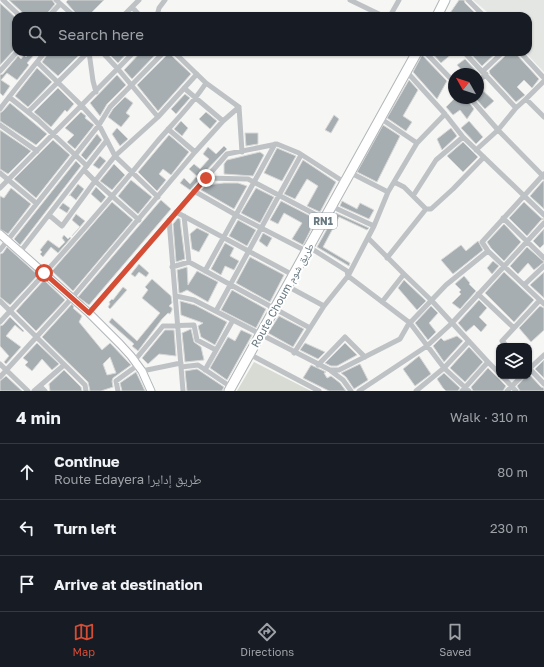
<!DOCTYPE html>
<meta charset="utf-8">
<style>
:root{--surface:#171b24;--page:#20242c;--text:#f1f3f6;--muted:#9ea1a6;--line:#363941;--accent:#d54d35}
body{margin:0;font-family:"Golos Text","Noto Naskh Arabic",sans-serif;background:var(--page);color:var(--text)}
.controls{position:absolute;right:12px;bottom:12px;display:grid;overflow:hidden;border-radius:8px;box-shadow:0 1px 3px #0004}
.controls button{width:36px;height:36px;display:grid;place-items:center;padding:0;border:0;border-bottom:1px solid var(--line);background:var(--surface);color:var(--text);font:20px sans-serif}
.compass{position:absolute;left:448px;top:68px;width:36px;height:36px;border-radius:50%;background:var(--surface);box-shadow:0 1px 3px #0004;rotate:309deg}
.stop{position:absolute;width:12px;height:12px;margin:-9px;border:3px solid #d54d35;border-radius:50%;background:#fff}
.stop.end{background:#d54d35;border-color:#fff;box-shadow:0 1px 4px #0008}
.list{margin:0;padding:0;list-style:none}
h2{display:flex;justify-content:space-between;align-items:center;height:52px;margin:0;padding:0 16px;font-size:17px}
h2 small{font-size:13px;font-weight:400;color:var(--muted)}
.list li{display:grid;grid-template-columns:26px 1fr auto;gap:12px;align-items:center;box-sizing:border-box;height:56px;padding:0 16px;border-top:1px solid var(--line)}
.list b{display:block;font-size:15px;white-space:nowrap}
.list p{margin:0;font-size:13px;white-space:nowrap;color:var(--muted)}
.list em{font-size:13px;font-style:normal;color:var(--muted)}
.icon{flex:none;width:22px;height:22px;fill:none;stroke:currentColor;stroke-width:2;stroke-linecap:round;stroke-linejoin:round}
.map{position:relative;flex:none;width:544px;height:391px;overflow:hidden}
.search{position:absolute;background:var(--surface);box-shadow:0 1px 3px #0004;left:12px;right:12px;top:12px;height:44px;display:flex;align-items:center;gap:10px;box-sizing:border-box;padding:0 14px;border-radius:12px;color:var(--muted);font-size:15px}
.sheet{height:220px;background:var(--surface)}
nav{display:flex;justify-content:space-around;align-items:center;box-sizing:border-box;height:56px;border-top:1px solid var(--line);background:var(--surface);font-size:11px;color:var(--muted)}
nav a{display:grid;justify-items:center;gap:2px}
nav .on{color:var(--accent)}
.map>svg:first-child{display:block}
.built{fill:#e4e6e4}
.green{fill:#d7dbd3}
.building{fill:#a6aeb2;stroke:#d8d8d6;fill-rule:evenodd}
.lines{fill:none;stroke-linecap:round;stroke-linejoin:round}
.secondary-casing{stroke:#b0b6ba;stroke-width:9}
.highway-casing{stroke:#b1b6b8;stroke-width:11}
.street{stroke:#bec2c5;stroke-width:5}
.secondary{stroke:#fff;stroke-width:7}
.highway{stroke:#fff;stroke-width:9}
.route{stroke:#d54d35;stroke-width:5}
.labels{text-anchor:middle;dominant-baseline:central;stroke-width:4;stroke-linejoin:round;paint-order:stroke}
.shield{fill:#fff;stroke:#95a1a8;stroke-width:1}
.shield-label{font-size:10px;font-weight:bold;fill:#687982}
.street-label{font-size:11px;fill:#687982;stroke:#fff}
</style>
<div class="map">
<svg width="544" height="391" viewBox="0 0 544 391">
<rect width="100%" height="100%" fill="#f6f6f4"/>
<path class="built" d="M473 0H544V72L525 52H528V16H492Z"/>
<path class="green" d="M254 362 311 391H237Z"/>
<path class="building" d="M9 0H52L55 4 45 16 43 14 41 16H24L23 13Z
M68 0H104L88 16H78L66 2Z
M459 0H464L465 3 478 16H448Z
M0 3 16 18V48L0 65Z
M29 52 34 55 27 63 29 65 17 80 7 73 1 80 10 86 3 96 0 93V75L3 74 18 56 21 59 24 55 26 57Z
M49 52H82L58 76 42 62Z
M107 52H128L118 63Z
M141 52H158L132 79 124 70Z
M168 52H170L171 55 191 74 158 111 137 85 167 55Z
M431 52H454L441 63Z
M469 52H497L482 66Z
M507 52H516L517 55 539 79 532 88 524 80 517 87 525 95 516 102 490 74 489 71 506 55Z
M422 55 447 81 437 99 413 72Z
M465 59 480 75 478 76V74H465L457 65Z
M37 68 52 82 28 107 15 96Z
M117 75 126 85 107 104 100 116 90 103Z
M409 80 418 90 403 116 412 122 406 131 387 118Z
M478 86 494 101 485 109 475 98H478Z
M58 88 74 104 67 112 65 110 51 127 34 112Z
M185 94 190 98 176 114 171 109Z
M125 97 133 103 126 113 130 116 121 127 108 117 113 109Z
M455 98H466L474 109 467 119 460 110 453 115 446 107Z
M10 103 47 134 36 145 0 121V113L3 111Z
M81 112 86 116 85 118 94 125 75 149 67 142 74 135 65 128Z
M206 112 217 121 210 129 199 119Z
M334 115 339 119 331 133 325 130Z
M181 121 188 128 182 136 174 129Z
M469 121 483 137 476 144 461 128Z
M383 125 400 136 377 182 357 172Z
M117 128 128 139 120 146 112 134Z
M451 128 457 136 442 150 437 139Z
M0 130 31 151 8 174 0 169Z
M245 133H258V144L246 146Z
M97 134 102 140 86 160 81 155Z
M169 135 189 152 171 175 163 169 159 174 166 180 157 191 138 172Z
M53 140 70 155 36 198 14 179Z
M463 142 478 157 463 172 447 156Z
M224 146 227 149 199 178 189 169 194 164 200 169 209 159 203 154 208 147 216 154Z
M277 148 296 156 282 181 264 173Z
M260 152 264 155 253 176 224 174V164L227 160Z
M100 156 106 161 99 169 93 165Z
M303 160 336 182 320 212 307 206 318 186 307 179 295 199 284 194Z
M76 161 81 166 20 245 14 239Z
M114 164 125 175 112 190 100 181Z
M196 177 199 180 190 190 180 183 184 178 190 184Z
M131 180 152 197 138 214 118 196Z
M543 181H544V209L530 196Z
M224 183H238L247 186 234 209 201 190 206 185Z
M78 184 84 189 76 200 70 195 69 196Z
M96 187 106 197 101 203 91 194Z
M11 188 31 204 8 234 0 229V196L4 198Z
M256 188 274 197 260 223 241 213Z
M161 200 171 209 89 305 78 297Z
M281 201 316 219 303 245 292 239 302 223 284 213 278 224 270 220Z
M342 201 357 209 360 203 374 210 369 219 340 206Z
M112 202 133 220 73 291 52 271Z
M524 202 541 218 544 219 541 220 527 236 509 218Z
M63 203 70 208 67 213 59 208Z
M336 213 369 228 367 230 339 217 323 247 350 263 349 266 317 247Z
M76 214 85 221 72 236 80 227 72 220Z
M178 218 180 219 181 228 185 259 176 262 173 224Z
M238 220 256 230 247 246 229 236Z
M504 224 521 242 504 261 491 248 487 242Z
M197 228 209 234 199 252 192 249 190 234Z
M544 229V244L540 248 533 241Z
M263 233 272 238 267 247 259 241Z
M64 235 68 239 70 237 71 238 58 253 51 247 43 257 40 254 42 252 40 250 48 240 59 248 65 242 62 238Z
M478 241 483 250 453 274 441 260 461 245 466 251Z
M225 243 234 248 230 256 239 261 234 270 225 266 221 275 211 269Z
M7 247 38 275 10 305 0 297V254L3 253Z
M527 247 544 262 534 270 528 263 518 274 510 266Z
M250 257 284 275 270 302 236 283Z
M493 261 499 266 492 274 487 268Z
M139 264 149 273 146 277 139 272 135 277 131 274Z
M187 267 188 285 197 271 218 282 208 302 187 290 181 293H179L177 270Z
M504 272 534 300 514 322 485 293Z
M544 272V298L530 285Z
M464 276 470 283 469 284 476 291 460 309 452 303 461 294 459 292 461 290 455 284Z
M152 279 171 296 172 303 169 306 172 308V310L170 314 168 313 162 319 138 351 132 346 134 344 109 322 112 318 137 341 160 313 142 298 148 290 145 287Z
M44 280 65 300 36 331 16 311Z
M404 280 426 301 417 310 398 288Z
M123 287 127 290 110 309 108 307 110 304 109 302 112 299 113 300Z
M232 290 266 309 256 328 221 310Z
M479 300 487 308 479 317 487 325 481 332 474 325 466 332 458 323Z
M180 301 195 305 227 322 215 345 201 337 198 326 203 323 181 315Z
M72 304 74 307 73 308 82 316 79 322 102 350 110 343 131 365 113 378 112 381 113 387 101 391H90L88 382 42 337ZM110 357 116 373 107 375 103 364Z
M431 306 438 313 429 323 436 332 428 340 415 323Z
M540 306 544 308V330L531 342 519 328Z
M279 316 304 329 293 347 268 333Z
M10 317 24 331 23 332 15 325 6 336 21 347 6 364 4 362 9 356 0 346V326L3 325Z
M191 329 194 342 201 347 204 360 185 362 182 333Z
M165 330H174L176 356 159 354 148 364 142 358Z
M241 330 252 335 227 380 210 368 228 337 235 341Z
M457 336 463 341 444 362 433 346 441 338 444 341Z
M37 343 59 364 52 370 42 359 32 371 25 365 28 362 23 358Z
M305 343 325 352 318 359 300 350Z
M345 343 357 355 337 366H331L325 363Z
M469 347 483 362 465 382 450 368Z
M419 356 431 374 415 386 403 369Z
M544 360V378L535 369Z
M360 364 368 380 354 389 346 377 341 373Z
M311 365 326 372 324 373 327 378 331 376 340 383 346 391H329L303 378Z
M488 368 506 386 503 391H473L471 387Z
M197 369 224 387 222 391H187L185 371Z
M64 370 81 387 82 391H50L49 384Z
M136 372 145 391H122L120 383Z
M444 373 460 388 458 391H446L443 388 437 379Z
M529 374 541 387 544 388V391H520L517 386 526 376H529Z
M6 376 22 391H0V381Z"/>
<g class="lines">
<g class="secondary-casing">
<path id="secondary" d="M0 234 89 313 120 344 131 356 142 371 151 391"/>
</g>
<g class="highway-casing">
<path id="highway" d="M437 16 445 0
M229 391 417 52"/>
</g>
<path class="street" d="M3 0 20 16
M56 0 74 16
M350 0 383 16
M468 0 484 16
M132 7 140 16
M49 16 60 4
M123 16 139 0
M157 16 159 8 165 0
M390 16 399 0
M89 52 93 81 96 92
M102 52 118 69 158 117
M425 52 454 82
M464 52 516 108 526 99 544 117
M520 52 544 78
M37 62 82 106 99 125 115 156 158 197
M0 71 17 52
M406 71 445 114 417 143
M483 71 503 52
M478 82 486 74
M184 88 223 121
M9 97 38 120 87 166
M470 98 498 130 544 177
M526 99 544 81
M239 107 242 152
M0 109C14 90 30 71 45 52
M28 112 88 52
M380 118 417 143 388 192
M0 125 37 151
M168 129 195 152
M463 137 544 215
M476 150 498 130 516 108
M349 172 388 192 374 226
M0 173 36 203
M544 174 482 242 488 251 544 304
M206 178 248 179 324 219
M394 182 404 187 413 196 436 160 463 137 445 114
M0 188 134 52
M194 191 236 215 306 251
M413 196 426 209
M176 212 293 275
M49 215 62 226 95 181 84 170
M184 216 189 262
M503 218 544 258
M139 220 95 181 115 156 158 117 197 74
M169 220 183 391
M368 238 404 274 382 302
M309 247 347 271 348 276 410 323 444 368 416 391
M0 250 99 125 110 107 164 52
M20 252 107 140
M387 258 426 209H431L453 189 484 157
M172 267 189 262 310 328 324 306
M205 271 275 144
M404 274 432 301 488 362 462 391
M524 285 544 266
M287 286 324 306 348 276 374 226 331 206
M478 294 514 328
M176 296 194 300 330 370H339L400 339 408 325 446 285 488 251
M0 301 85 385 86 391
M216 311 301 155
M89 313 227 154 277 144 299 153 344 182
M0 322C54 264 106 205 156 143 173 123 192 105 206 83L174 52
M469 341 444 368 469 391
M507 346 502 341 540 300
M294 353 310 328
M249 354 319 391
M135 360 163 326 194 325 197 340 216 350
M488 362 499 373
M0 364 28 391
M318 365 345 337 365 357
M181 367 198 365 231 387
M529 368 544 384
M529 369 544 355
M205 370 233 320
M142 371 181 363
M331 371 343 380 351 391
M502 376 516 391
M0 377 72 298 195 152 223 121 239 107 206 83
M34 391 64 365
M36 391 42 388 45 391
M118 391 116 381 138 365
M359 391 427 346 452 323 544 223
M507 391 522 376"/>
<use href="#secondary" class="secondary"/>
<use href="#highway" class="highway"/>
</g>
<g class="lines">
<path class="route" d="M44 273 89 313 206 178"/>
</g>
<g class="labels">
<rect class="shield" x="309" y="213" width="28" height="16" rx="3"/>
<g class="shield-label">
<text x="323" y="221">RN1</text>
</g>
<g class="street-label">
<text transform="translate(282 295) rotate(-61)">Route Choum طريق شوم</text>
</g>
</g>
</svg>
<div class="controls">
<button><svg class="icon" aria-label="layers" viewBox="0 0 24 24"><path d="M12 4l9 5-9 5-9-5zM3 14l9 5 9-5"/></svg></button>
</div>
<svg class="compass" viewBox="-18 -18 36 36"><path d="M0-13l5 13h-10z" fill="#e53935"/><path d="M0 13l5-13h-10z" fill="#9ea1a6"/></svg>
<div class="stop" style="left:44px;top:273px"></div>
<div class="stop end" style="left:206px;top:178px"></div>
<div class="search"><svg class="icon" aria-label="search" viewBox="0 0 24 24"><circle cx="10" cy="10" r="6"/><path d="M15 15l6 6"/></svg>Search here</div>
</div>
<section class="sheet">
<h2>4 min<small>Walk · 310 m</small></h2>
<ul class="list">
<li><svg class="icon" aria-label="ahead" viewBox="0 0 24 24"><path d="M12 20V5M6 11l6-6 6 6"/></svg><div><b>Continue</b><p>Route Edayera طريق إدايرا</p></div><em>80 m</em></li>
<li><svg class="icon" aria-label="left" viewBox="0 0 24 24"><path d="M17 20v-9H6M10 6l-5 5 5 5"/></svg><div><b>Turn left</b></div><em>230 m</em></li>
<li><svg class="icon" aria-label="arrive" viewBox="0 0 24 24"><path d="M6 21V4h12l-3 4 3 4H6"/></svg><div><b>Arrive at destination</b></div></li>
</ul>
</section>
<nav>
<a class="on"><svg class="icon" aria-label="map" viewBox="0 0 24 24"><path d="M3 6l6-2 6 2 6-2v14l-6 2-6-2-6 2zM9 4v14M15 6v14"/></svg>Map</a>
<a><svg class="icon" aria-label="directions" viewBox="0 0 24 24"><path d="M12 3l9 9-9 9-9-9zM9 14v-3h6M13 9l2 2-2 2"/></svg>Directions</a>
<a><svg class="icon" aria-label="saved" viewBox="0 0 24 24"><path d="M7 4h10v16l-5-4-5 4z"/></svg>Saved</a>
</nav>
